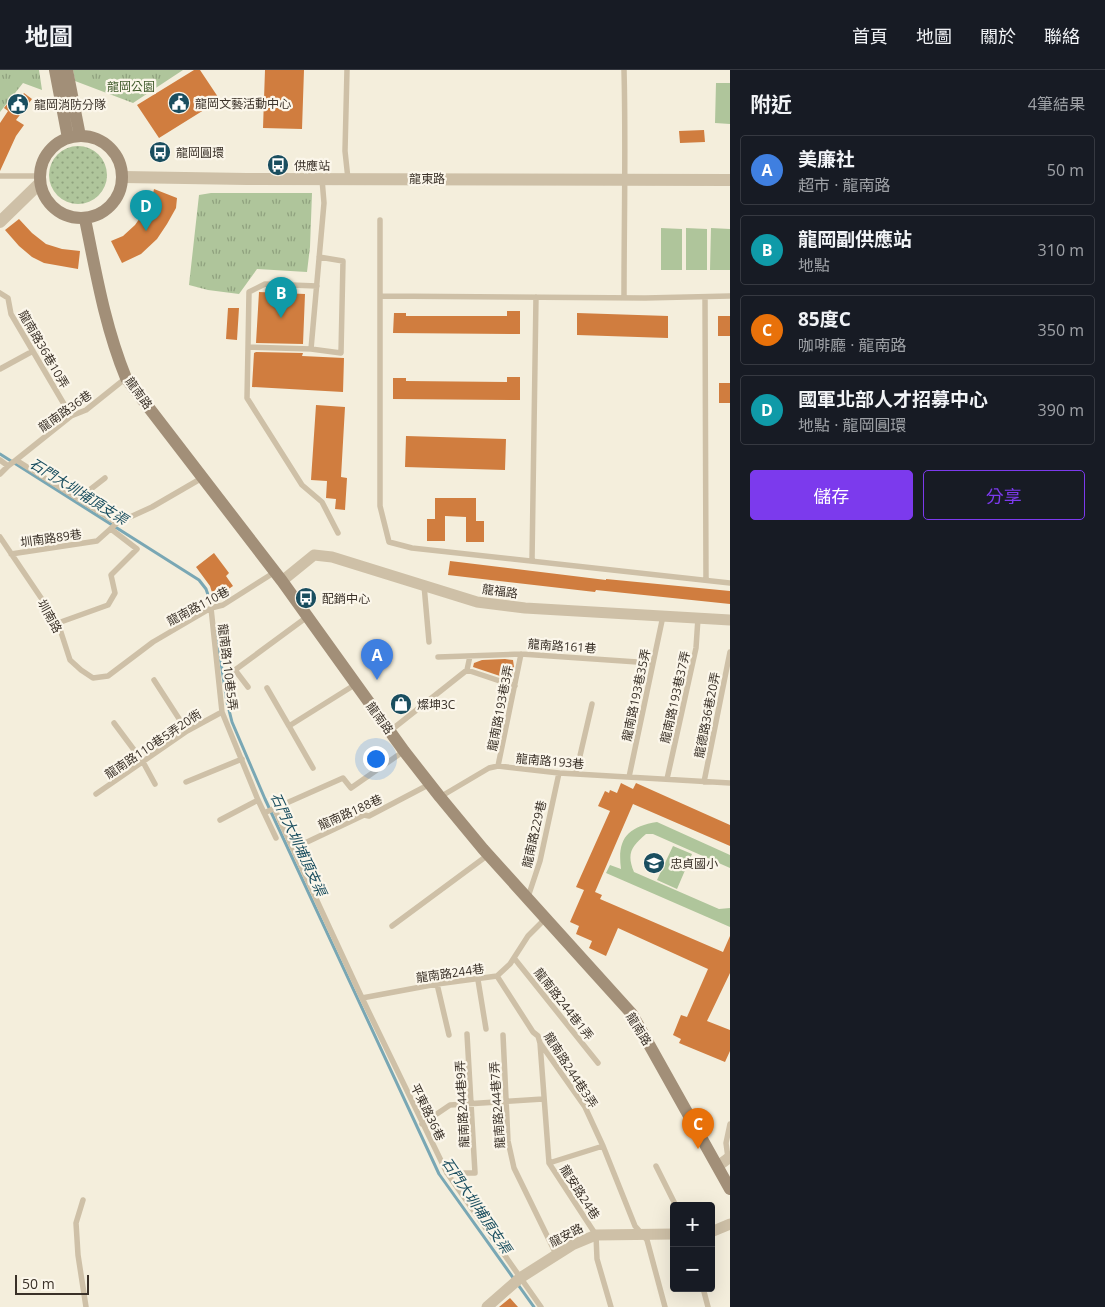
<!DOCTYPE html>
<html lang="zh-TW">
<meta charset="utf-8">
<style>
:root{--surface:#171b24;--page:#20242c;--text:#f1f3f6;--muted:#9ea1a6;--line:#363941;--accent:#7c3aed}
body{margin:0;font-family:"Open Sans","Noto Sans TC",sans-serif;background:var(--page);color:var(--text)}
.controls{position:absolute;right:15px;bottom:15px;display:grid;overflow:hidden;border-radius:5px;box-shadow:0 5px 20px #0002}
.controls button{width:45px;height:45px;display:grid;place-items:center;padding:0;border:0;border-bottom:1px solid var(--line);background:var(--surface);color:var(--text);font:25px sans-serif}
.scale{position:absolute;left:15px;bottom:12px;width:74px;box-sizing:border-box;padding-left:5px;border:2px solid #3a3128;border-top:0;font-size:14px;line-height:18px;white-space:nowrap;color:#3a3128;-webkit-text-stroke:4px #fbf6ea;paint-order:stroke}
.you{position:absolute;left:375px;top:688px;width:18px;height:18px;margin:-12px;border:4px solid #fff;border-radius:50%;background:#1a73e8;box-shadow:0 0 0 8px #1a73e833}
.badge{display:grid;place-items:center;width:32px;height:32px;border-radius:50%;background:var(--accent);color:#fff;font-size:16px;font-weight:700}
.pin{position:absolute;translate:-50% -41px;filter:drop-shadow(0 1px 2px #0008)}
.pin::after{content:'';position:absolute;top:26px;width:18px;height:15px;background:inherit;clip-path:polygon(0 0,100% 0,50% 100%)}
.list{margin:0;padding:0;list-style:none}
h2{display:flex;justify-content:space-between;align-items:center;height:65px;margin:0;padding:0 20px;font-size:21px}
h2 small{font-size:16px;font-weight:400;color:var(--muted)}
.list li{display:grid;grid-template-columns:32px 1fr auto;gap:15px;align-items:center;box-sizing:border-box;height:70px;margin:0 10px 10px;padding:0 10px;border:1px solid var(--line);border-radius:5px}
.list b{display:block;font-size:19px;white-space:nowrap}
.list p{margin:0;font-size:16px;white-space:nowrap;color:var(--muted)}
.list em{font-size:16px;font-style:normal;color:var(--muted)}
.actions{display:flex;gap:10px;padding:15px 20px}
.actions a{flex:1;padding:11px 0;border:1px solid var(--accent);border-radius:5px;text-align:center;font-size:18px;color:var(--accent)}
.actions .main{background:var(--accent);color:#fff}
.map{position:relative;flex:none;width:730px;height:1237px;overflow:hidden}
header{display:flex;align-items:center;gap:30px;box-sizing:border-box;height:70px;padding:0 25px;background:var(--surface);border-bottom:1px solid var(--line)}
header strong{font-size:24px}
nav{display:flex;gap:28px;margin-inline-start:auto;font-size:18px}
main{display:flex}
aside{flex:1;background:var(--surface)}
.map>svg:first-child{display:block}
.grass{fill:url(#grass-dots)}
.park{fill:url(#park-tufts)}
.garden{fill:#afc59b}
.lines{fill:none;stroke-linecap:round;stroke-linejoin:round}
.stream{stroke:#79a7b4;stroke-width:3}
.building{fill:#d07d3f}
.service{stroke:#cec0a7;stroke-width:5.5}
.minor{stroke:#cec0a7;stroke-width:11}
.tertiary{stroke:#cec0a7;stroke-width:12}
.secondary{stroke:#a28f78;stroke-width:12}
.labels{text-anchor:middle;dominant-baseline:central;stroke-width:4.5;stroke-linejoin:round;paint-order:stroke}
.park-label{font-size:12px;fill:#3f5a2a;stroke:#fbf6ea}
.poi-label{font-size:12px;fill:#3a3128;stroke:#fbf6ea;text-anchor:start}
.street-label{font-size:12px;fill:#3a3128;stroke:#fbf6ea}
.water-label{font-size:14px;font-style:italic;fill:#1a4e5f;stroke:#fbf6ea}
</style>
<header>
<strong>地圖</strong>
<nav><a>首頁</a><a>地圖</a><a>關於</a><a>聯絡</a></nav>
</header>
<main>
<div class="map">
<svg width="730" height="1237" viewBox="0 0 730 1237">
<defs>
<pattern id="grass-dots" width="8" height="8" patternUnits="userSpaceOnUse" patternTransform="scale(1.25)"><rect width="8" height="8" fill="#afc59b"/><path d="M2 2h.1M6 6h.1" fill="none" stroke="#8fa17e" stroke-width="1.8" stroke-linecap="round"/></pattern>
<pattern id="park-tufts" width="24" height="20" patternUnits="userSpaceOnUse" patternTransform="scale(1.25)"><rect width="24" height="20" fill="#afc59b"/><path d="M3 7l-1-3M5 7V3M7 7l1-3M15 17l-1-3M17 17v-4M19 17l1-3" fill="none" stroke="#8fa17e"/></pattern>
</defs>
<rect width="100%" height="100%" fill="#f4eedc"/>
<path class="grass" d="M49 105a29 29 0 1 1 58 0a29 29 0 1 1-58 0Z"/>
<path class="park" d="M0 0H39L42 20 23 13 0 42Z
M73 0H183L133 33 75 11Z
M211 123H312L310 177 307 202 257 199 239 224 208 220 189 215 199 125Z"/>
<path class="garden" d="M716 13H730V54L715 53Z
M661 158 682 159V200H661Z
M686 158 707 159V200H686Z
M711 158 730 159V200H710Z
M657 752 730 785V798L653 764H646C632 776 626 783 634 802L719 839 730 838V857L606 803 610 795 621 799C617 769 627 757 657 752Z
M673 776 692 784 677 819 657 810Z"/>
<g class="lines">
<path class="stream" d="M0 384 199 510 206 519 213 539
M216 560 227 632 232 652 265 729 439 1104 534 1237"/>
</g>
<path class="building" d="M194 0H200L220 30 159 68 137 35Z
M265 0H304L302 59 263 58Z
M24 23 32 29 16 50 24 55 16 66 0 101V53L8 41 4 38 14 25 19 30Z
M704 60 705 72 680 73 679 61Z
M154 119 177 128 176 138 167 154 157 169 141 184 122 193 111 171 123 166 135 155 151 132Z
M19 149 32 163 46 174 62 179 80 181 78 199 44 193 32 187 19 176 5 160Z
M259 222 305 224 303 274 256 273Z
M228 238H239L237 270 226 269Z
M507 241H520V264L393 263 394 243H406V246H507Z
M577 243 668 246V268L577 265Z
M718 246H730V266H718Z
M256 282 303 283 302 286 344 288 343 322 252 317 254 283Z
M507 307H520V330L393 329V308H406V311L507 312Z
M719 313H730V333H719Z
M316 335 345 337 341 407 347 408 345 440 335 439 336 429 326 428 327 411 311 410Z
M406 366 506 369 505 400 405 397Z
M435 428H476V451H484V472H466V447L445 446V471H427V449H435Z
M214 483 229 503 226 506 233 516 214 529 210 516 196 497Z
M450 491 606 510V509L730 521V534L596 520 595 522 448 505Z
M505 589 513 590 514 597 512 605 506 608 473 597 474 593 482 590Z
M621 713 633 719 636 713 730 755V776L633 734 595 822 602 825 600 829 723 882 730 866V903L707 951 730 960V981L725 992 679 973 681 969 673 965 681 945 687 947 708 899 618 858 606 886 589 878 592 871 576 864 579 856 570 852 584 820 576 817 610 741 598 736 605 721 609 723 610 720 617 723Z
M510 1228 518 1237H499Z"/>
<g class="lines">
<path class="service" d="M347 0 345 81 348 109
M0 106H41
M322 109 324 133 311 279 248 277 247 328 302 415 322 432 338 463
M380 150V436L389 472 412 478 730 513
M0 223 8 228 11 244 71 346
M380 226 645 228 730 226
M624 227C624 152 626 76 624 0
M705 227 706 510
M248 277 249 222 265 214 317 216
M311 279 341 283 343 191 319 187
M0 299 33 281
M0 390 8 396 16 390 117 453
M16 390 71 346 86 340 126 308
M0 404 8 396
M78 429 105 408
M0 467 58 553 70 590 81 600 93 608 108 606 153 572 211 538 223 535 275 502
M11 484 97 471 117 453 152 437 202 408
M532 491 536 227
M424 515 429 572
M211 538 222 642 258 730 276 768
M58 553 108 535 115 523 111 505 137 479 111 459
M438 587 521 584 652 593
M467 600 515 616
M154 610 187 661
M248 617 235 600 307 547
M267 618 289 656
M114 653 143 692 155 714
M390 661 467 600 470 586
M498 696 521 584
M313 698 289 656 356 614
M576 703 592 634
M629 707 663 546
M667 709 696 578 698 548
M186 712 242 689
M704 712 730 582
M96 724 187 661 222 642
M440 727 489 698 498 696 559 703 730 713
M274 738 362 928 447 1103 541 1237
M264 743 343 708 351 718 404 681
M220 750 258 730
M305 773 364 745 369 746 430 714
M528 827 540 791 559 703
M392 856 488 785
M514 888 598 993
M497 906 533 962 538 966 540 973 585 1037 603 1076 635 1156 647 1170 665 1237
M478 910 486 959
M437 914 449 965
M362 928 437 914 497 906 510 894 528 866 545 849
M503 965 508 1071 514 1098 556 1184
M540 973 549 1093 596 1165 597 1189 611 1237
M422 1054 450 1035 543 1029
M728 1088 726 1073 730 1054
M549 1093 603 1076
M656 1096 676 1136
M447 1103H475L467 964
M83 1130 76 1153 78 1185 86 1237
M703 1218 708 1237"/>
<path class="minor" d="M282 511 314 485 332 487 477 532 525 538 730 550
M718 1096 730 1087
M711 1162 730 1154
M487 1237 520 1208 572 1175 596 1165 674 1164"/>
<path class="tertiary" d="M123 107 247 109 730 110
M0 152 40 113"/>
<path class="secondary" d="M55 0 68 68
M67 0 80 66
M40 107a41 41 0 1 1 82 0a41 41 0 1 1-82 0Z
M85 149C96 203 105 257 126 308L282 511 404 681 440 727 483 779 632 944 730 1119"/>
</g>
<defs>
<g id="civic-disc" transform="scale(1.125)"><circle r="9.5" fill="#1a4e5f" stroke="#fbf6ea"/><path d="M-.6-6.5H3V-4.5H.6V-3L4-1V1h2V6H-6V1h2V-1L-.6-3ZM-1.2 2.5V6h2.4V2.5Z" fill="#fff"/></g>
<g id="bus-disc" transform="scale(1.125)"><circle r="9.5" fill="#1a4e5f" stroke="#fbf6ea"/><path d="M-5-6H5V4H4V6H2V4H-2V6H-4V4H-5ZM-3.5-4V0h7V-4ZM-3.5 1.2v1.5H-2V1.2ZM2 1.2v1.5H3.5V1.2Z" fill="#fff"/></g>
<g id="shop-disc" transform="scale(1.125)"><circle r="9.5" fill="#1a4e5f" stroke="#fbf6ea"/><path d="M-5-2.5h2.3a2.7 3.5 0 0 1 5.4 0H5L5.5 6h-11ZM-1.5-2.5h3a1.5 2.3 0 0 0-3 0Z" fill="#fff"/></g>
<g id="school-disc" transform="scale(1.125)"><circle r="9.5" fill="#1a4e5f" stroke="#fbf6ea"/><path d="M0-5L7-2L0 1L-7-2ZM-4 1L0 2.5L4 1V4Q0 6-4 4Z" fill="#fff"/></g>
</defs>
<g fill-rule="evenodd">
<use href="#civic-disc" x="179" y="33"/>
<use href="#civic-disc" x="18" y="34"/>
<use href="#bus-disc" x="160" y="82"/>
<use href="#bus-disc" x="278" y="95"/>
<use href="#bus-disc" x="306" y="528"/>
<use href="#shop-disc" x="401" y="634"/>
<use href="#school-disc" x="654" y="793"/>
</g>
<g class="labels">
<g class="park-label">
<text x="131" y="16">龍岡公園</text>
</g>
<g class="poi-label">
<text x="195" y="33">龍岡文藝活動中心</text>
<text x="34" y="34">龍岡消防分隊</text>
<text x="176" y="82">龍岡圓環</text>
<text x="294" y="95">供應站</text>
<text x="322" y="528">配銷中心</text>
<text x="417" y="634">燦坤3C</text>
<text x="670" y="793">忠貞國小</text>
</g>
<g class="street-label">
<text x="427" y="108">龍東路</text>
<text transform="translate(44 279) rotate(60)">龍南路36巷10弄</text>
<text transform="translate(139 323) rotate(54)">龍南路</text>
<text transform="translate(65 341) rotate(-35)">龍南路36巷</text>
<text transform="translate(51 468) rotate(-8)">圳南路89巷</text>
<text transform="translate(500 521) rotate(8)">龍福路</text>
<text transform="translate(198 536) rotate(-28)">龍南路110巷</text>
<text transform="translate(50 546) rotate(61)">圳南路</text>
<text transform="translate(562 576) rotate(4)">龍南路161巷</text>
<text transform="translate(228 597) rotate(83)">龍南路110巷5弄</text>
<text transform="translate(636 625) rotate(-78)">龍南路193巷35弄</text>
<text transform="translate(675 627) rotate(-77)">龍南路193巷37弄</text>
<text transform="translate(500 638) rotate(-79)">龍南路193巷3弄</text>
<text transform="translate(707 645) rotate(-79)">龍德路36巷20弄</text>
<text transform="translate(380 648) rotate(54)">龍南路</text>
<text transform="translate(153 674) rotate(-34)">龍南路110巷5弄20衖</text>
<text transform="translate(550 691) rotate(5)">龍南路193巷</text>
<text transform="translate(350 742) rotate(-24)">龍南路188巷</text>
<text transform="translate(534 764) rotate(-77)">龍南路229巷</text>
<text transform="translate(450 903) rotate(-8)">龍南路244巷</text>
<text transform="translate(564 934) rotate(52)">龍南路244巷1弄</text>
<text transform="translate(639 959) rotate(58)">龍南路</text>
<text transform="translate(571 1000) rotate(57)">龍南路244巷3弄</text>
<text transform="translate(462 1034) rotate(-93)">龍南路244巷9弄</text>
<text transform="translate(497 1035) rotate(-94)">龍南路244巷7弄</text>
<text transform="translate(428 1042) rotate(64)">平東路36巷</text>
<text transform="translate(580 1122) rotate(57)">龍安路24巷</text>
<text transform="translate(566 1165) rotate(-27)">龍安路</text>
</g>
<g class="water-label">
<text transform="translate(79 421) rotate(32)">石門大圳埔頂支渠</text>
<text transform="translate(299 774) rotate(65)">石門大圳埔頂支渠</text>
<text transform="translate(477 1135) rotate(56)">石門大圳埔頂支渠</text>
</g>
</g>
</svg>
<div class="controls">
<button>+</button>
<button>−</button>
</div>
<div class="scale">50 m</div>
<div class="you"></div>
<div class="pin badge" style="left:377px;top:610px;background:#3f7fe0">A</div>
<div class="pin badge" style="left:281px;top:248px;background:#0f9aa8">B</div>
<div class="pin badge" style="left:698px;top:1079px;background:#e8710a">C</div>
<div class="pin badge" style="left:146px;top:161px;background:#0f9aa8">D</div>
</div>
<aside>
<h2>附近<small>4筆結果</small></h2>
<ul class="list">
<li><span class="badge" style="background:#3f7fe0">A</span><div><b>美廉社</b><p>超市 · 龍南路</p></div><em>50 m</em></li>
<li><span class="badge" style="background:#0f9aa8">B</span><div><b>龍岡副供應站</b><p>地點</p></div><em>310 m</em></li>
<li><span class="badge" style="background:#e8710a">C</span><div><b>85度C</b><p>咖啡廳 · 龍南路</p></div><em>350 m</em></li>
<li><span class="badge" style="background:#0f9aa8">D</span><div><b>國軍北部人才招募中心</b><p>地點 · 龍岡圓環</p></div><em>390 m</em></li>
</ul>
<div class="actions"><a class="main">儲存</a><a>分享</a></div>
</aside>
</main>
